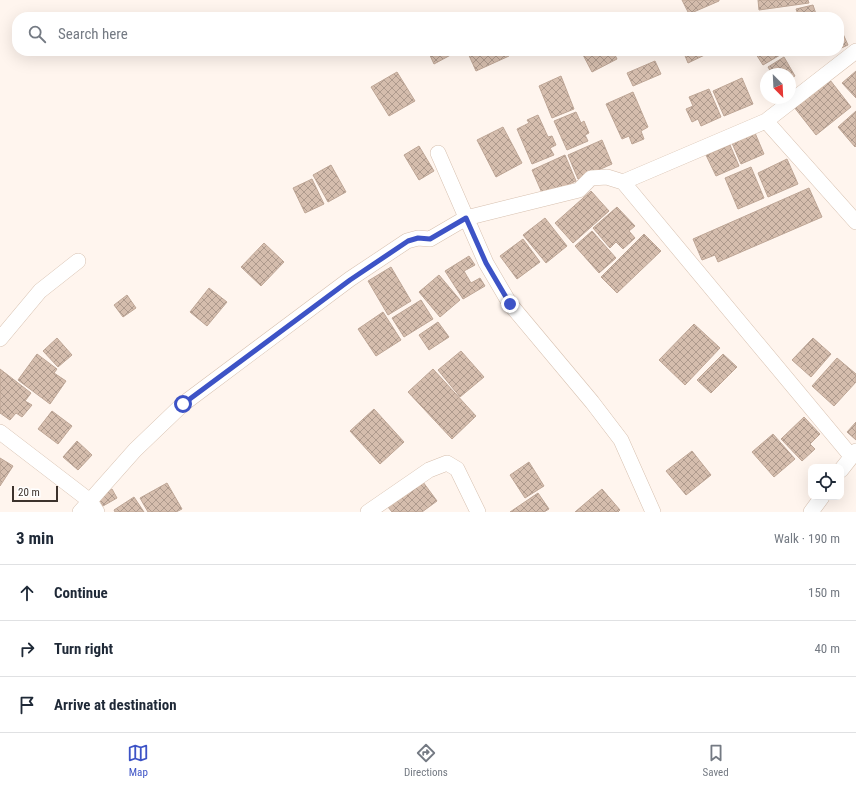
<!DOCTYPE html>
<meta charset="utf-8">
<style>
:root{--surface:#fff;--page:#f6f6f7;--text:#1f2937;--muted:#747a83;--line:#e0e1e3;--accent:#3d53c6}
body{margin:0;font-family:"Roboto Condensed",sans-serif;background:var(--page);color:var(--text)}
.controls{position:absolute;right:12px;bottom:12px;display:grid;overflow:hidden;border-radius:8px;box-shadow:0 4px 16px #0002}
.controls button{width:36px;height:36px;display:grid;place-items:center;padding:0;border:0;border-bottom:1px solid var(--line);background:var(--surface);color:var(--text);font:20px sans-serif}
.compass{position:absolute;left:760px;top:68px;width:36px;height:36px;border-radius:50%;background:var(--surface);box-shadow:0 4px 16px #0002;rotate:156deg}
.scale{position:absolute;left:12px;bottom:10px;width:46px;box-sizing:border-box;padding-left:4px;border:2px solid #3c322c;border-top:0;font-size:11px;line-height:14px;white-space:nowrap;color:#3c322c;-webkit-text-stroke:3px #fff;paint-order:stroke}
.stop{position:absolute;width:12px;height:12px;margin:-9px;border:3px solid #3d53c6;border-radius:50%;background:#fff}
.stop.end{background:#3d53c6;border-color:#fff;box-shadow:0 1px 4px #0008}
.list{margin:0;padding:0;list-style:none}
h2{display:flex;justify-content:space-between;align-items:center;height:52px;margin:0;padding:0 16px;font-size:17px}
h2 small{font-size:13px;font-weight:400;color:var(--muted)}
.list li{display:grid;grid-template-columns:26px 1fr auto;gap:12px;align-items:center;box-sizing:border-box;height:56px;padding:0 16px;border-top:1px solid var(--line)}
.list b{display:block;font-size:15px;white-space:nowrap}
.list em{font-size:13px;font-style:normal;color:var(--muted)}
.icon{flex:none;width:22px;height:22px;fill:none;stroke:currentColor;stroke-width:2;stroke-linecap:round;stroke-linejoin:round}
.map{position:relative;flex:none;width:856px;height:512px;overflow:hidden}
.search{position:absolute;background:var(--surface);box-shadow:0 4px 16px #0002;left:12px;right:12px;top:12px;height:44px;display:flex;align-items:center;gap:10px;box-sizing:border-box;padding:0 14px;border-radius:16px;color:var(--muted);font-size:15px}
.sheet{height:220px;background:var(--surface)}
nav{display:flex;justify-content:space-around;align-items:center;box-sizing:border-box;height:56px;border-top:1px solid var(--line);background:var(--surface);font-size:11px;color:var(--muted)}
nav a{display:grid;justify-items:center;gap:2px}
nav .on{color:var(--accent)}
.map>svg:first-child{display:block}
.building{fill:url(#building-cross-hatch);stroke:#bea696}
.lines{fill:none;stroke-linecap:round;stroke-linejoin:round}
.minor-casing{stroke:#d7c0af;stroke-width:16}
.minor{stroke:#fff;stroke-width:15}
.route{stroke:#3d53c6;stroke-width:5}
</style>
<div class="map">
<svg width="856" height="512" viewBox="0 0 856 512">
<defs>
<pattern id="building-cross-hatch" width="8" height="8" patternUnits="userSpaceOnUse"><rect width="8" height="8" fill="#d5bdad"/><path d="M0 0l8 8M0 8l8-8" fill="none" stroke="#ae9a8d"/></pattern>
</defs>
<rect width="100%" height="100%" fill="#fff5ee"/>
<path class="building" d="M682 0H719V1L689 14Z
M758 0H808L809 3 759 10Z
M813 5 817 17H799L796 9Z
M839 25 848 45 839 49Z
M428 51H458L434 64Z
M467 51H507L509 56 476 71Z
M581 51H613L617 59 592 72Z
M683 51H713L688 63Z
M754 51H787L763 65Z
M784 57 795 76 790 79V74H772L768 67Z
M655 61 661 74 633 86 627 73Z
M856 71V98L842 83Z
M397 72 415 101 389 116 371 87Z
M561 76 574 109 552 118 539 86Z
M742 78 753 104 724 116 713 91Z
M830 80 851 107 816 135 794 107Z
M709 89 721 117 701 126 698 119 692 122 686 109 693 106 689 97Z
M633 92 648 127 641 131 644 139 632 144 629 136 622 139 606 104Z
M856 111V146L855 147 838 127Z
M576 112 581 123 584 121 589 133 585 135 588 141 567 150 554 121Z
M538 115 548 137 552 136 556 145 550 148 554 155 532 164 517 129 529 123 527 120Z
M503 127 522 163 496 177 477 140Z
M755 133 764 154 741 164 732 143Z
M602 140 612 164 578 179 568 155Z
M730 145 739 166 716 176 706 155Z
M419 146 434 171 419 180 404 155Z
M565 155 576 181 567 185 568 189 542 193 532 170Z
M787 159 798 184 768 197 758 173Z
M331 165 346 192 328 202 313 175Z
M751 167 764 198 738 209 725 178Z
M312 179 324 204 305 213 293 188Z
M809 188 822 217 718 262 715 255 702 260 693 239Z
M591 191 609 211 573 243 555 223Z
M617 207 635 226 629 231 635 238 623 249 616 242 610 248 593 228Z
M545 218 567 246 546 263 523 235Z
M592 231 616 258 599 273 575 246Z
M644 234 661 251 617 293 601 277Z
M523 239 540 262 517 279 500 256Z
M264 243 284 262 261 286 241 267Z
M469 256 475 265 464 271 471 283 480 278 485 286 463 299 445 271Z
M391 267 411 301 388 315 368 281Z
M439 275 460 300 440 317 419 292Z
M209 288 227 302 207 326 190 312Z
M127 295 136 308 123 317 114 305Z
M421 300 433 319 404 337 392 318Z
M383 312 401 340 376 356 358 329Z
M438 322 449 337 429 350 419 335Z
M694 324 720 348 685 385 659 360Z
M57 338 72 355 58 367 43 351Z
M813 338 831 354 811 377 792 360Z
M461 351 484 377 460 397 438 370Z
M37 354 57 369 54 373 66 381 50 404 18 380Z
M723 354 737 367 711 393 697 380Z
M837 358 856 374V382L834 406 812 386Z
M0 369 31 393 25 401 32 405 22 417 16 413 10 420 0 413Z
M433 369 476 416 452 439 408 392Z
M374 409 404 442 380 464 350 431Z
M52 411 72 426 58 444 38 429Z
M804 417 820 434 810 444 815 449 802 461 781 439Z
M856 422V440L847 432Z
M773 434 795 459 774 477 752 452Z
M77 441 92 455 78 470 63 457Z
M692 451 711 475 686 495 666 471Z
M0 458 13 466 0 486Z
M529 462 544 486 525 498 510 475Z
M423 482 437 501 422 512H392L388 507Z
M167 483 182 509 176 512H148L140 498Z
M112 489 117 498 103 506 98 497Z
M602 489 620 510 618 512H575Z
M538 493 549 509 544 512H510Z
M134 497 144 512H115L114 510Z"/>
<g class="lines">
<g class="minor-casing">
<path id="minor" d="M766 121 856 222
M438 153 486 263 510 304 592 402 621 440 653 512
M623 182 766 121 856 51
M0 339 40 291 78 261
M0 432 90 501 97 512
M841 470 856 451
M80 512 135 450 183 404 350 279 407 241 418 238 430 239 466 218 579 190 591 178 607 177 623 182 851 456
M368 512 429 470 447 463 457 469 478 512
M811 512 822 497"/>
</g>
<use href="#minor" class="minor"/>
</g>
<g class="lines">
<path class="route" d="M183 404 350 280 408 241 418 238 430 239 466 218 486 263 510 304"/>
</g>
</svg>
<div class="controls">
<button><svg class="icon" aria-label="locate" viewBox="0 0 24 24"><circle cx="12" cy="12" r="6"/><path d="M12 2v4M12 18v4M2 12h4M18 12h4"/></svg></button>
</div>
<svg class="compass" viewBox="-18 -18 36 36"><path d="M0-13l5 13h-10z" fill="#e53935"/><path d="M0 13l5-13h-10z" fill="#747a83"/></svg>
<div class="scale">20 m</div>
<div class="stop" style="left:183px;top:404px"></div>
<div class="stop end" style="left:510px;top:304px"></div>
<div class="search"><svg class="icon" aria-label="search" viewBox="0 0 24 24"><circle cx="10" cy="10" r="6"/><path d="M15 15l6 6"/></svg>Search here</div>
</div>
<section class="sheet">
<h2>3 min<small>Walk · 190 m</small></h2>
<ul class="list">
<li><svg class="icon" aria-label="ahead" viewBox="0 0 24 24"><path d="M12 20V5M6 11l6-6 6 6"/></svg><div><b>Continue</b></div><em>150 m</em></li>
<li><svg class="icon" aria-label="right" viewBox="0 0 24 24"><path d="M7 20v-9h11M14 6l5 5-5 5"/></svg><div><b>Turn right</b></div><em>40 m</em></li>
<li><svg class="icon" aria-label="arrive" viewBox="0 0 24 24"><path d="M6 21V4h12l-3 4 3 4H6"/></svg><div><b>Arrive at destination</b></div></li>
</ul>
</section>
<nav>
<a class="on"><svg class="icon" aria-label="map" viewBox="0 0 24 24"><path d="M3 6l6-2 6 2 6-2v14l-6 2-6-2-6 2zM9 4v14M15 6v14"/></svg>Map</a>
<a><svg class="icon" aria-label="directions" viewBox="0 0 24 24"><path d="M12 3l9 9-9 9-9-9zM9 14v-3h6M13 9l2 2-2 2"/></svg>Directions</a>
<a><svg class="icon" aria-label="saved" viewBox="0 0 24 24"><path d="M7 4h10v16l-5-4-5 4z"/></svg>Saved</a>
</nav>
